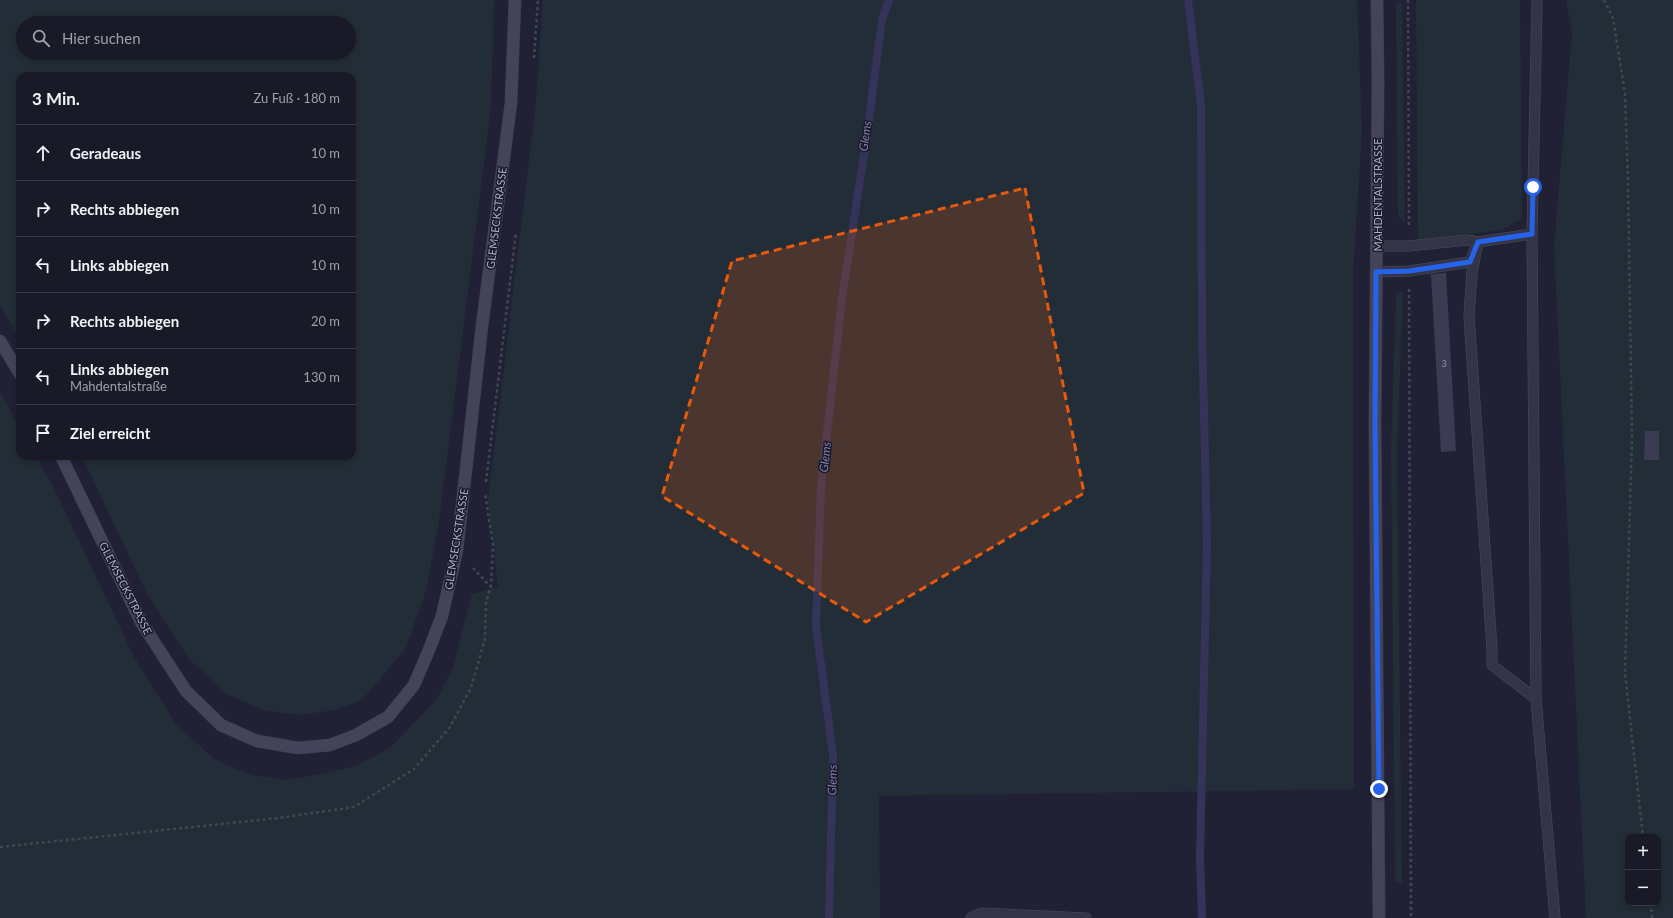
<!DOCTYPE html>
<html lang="de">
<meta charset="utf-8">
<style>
:root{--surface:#191928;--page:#262634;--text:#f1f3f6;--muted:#9fa0a8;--line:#373845}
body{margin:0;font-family:Lato,sans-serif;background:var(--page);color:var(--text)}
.controls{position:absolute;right:12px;bottom:12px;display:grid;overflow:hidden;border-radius:8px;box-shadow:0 2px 6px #0003}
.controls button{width:36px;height:36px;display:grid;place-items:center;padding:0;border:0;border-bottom:1px solid var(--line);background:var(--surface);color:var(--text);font:20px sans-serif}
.stop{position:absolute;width:12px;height:12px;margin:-9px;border:3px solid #2563eb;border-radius:50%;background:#fff}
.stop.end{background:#2563eb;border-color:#fff;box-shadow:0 1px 4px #0008}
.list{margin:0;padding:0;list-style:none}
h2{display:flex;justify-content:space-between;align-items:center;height:52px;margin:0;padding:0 16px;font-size:17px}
h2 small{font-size:13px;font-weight:400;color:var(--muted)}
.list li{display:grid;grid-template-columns:26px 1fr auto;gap:12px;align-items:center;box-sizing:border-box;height:56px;padding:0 16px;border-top:1px solid var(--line)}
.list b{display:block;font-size:15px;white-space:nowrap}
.list p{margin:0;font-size:13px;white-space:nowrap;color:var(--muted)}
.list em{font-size:13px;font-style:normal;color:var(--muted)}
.icon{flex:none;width:22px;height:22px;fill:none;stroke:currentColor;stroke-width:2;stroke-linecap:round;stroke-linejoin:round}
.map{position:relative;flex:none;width:1673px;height:918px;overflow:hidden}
.search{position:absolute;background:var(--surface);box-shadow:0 2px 6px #0003;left:16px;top:16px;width:340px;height:44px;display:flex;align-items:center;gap:10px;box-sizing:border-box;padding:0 14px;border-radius:22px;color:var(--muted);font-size:15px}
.panel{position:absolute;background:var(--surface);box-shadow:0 2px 6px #0003;left:16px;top:72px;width:340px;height:388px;border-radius:12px}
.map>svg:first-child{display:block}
.green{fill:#232d37;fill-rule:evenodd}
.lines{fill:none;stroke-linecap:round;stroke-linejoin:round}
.stream{stroke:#34345b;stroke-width:8}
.building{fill:#3b3b54}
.lane-casing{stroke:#4c4c5e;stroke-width:11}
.secondary-casing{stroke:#3b3b4d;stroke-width:13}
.path{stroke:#3d4852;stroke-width:2.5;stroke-dasharray:3 3;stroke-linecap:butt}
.lane{stroke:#343447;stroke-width:10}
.secondary{stroke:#44435a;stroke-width:12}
.route{stroke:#2563eb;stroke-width:5}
.marked{fill:#e8590c;fill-opacity:0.2;stroke:#e8590c;stroke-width:3;stroke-dasharray:8 5;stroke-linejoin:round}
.labels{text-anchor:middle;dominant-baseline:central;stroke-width:3;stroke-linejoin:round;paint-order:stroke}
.number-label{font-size:9px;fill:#9292a7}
.street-label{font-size:11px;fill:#afafc3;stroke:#1a1a2b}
.water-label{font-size:12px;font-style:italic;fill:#8080af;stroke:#1a1a2b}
</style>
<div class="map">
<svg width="1673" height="918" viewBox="0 0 1673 918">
<rect width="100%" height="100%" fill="#212136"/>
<path class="green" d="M0 0H494L491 106 439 521 426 591 406 648 362 700 334 710 300 715 264 710 227 694 189 659 146 592 82 456H352V76H20V340L0 305ZM23 23H349V53H23Z
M543 0H1357L1362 131 1353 272 1354 789 879 796 880 918H0V392L20 428V456H36L53 486 134 657 176 724 214 759 251 775 287 780 321 774 355 766 390 748 436 700 452 670 472 594 498 587 488 501 536 102Z
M1416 0H1520L1522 218 1502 230 1418 240Z
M1566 0H1673V918H1586L1554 246 1572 32ZM1628 837H1658V903H1628Z
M1402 3 1405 223 1398 216 1396 4Z
M1396 292H1403L1397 453 1402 883 1395 882 1391 450Z"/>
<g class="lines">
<path class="stream" d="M1188 0 1201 105 1202 327 1207 544 1200 858 1202 918
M829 918 833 755 816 626 821 487 842 298 867 135 882 19 889 0"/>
</g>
<path class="building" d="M1446 273 1456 451 1441 452 1431 274Z
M1645 431H1659V460H1644Z"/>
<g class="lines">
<g class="lane-casing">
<path id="lane" d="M1532 234 1478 242 1472 273 1469 316 1492 649V665L1536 699 1555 918
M1376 272 1409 271 1470 262 1478 242 1467 240 1409 246H1377
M1536 699 1532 234 1537 2
M971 918 982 913 1086 918"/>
</g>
<g class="secondary-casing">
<path id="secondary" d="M1377 0 1378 84 1375 423 1379 918
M0 341 20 374
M61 456 141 622 186 691 221 725 257 741 298 748 330 745 356 735 388 717 414 685 429 650 442 616 457 550 482 326 511 103 515 0"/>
</g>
<path class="path" d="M1408 0 1409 228
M1604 0 1613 18 1625 94 1628 181 1632 438 1625 673 1643 837
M534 58 538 0
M1409 289 1411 918
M486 482 516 232
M473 568 490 586
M0 847 279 818 354 807 414 769 450 727 471 688 485 639 486 602 491 586 493 544 485 493
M1651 903 1652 918"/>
<use href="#lane" class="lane"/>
<use href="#secondary" class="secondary"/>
</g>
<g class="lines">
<path class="route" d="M1379 789 1375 423 1376 272 1409 271 1470 262 1478 242 1532 234 1533 187"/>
</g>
<path class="marked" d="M1025 188 1084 493 866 622 662 496 732 261Z"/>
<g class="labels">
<g class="number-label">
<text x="1444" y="363">3</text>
</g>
<g class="street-label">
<text transform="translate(1377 195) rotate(-90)">MAHDENTALSTRASSE</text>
<text transform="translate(496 218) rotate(-83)">GLEMSECKSTRASSE</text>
<text transform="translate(456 539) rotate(-81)">GLEMSECKSTRASSE</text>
<text transform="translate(126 588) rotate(63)">GLEMSECKSTRASSE</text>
</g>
<g class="water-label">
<text transform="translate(865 136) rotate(-82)">Glems</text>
<text transform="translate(825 457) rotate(-84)">Glems</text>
<text transform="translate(832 780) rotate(-89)">Glems</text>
</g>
</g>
</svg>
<div class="controls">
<button>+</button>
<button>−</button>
</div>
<div class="stop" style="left:1533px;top:187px"></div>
<div class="stop end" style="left:1379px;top:789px"></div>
<div class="search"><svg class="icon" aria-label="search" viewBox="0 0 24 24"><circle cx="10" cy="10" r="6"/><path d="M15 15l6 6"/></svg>Hier suchen</div>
<section class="panel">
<h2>3 Min.<small>Zu Fuß · 180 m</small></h2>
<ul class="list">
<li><svg class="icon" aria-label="ahead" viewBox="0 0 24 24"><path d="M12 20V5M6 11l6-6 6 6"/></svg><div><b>Geradeaus</b></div><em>10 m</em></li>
<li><svg class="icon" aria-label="right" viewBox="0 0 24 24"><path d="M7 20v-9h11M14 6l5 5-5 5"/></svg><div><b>Rechts abbiegen</b></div><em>10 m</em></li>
<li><svg class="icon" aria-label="left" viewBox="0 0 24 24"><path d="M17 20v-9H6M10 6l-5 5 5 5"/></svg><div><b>Links abbiegen</b></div><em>10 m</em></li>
<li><svg class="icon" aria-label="right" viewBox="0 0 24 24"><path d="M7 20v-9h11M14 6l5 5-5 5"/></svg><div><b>Rechts abbiegen</b></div><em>20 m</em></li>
<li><svg class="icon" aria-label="left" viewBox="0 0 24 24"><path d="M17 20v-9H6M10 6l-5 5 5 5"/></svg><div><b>Links abbiegen</b><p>Mahdentalstraße</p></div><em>130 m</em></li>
<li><svg class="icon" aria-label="arrive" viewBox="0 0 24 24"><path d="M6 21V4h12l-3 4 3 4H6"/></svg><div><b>Ziel erreicht</b></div></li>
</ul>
</section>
</div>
